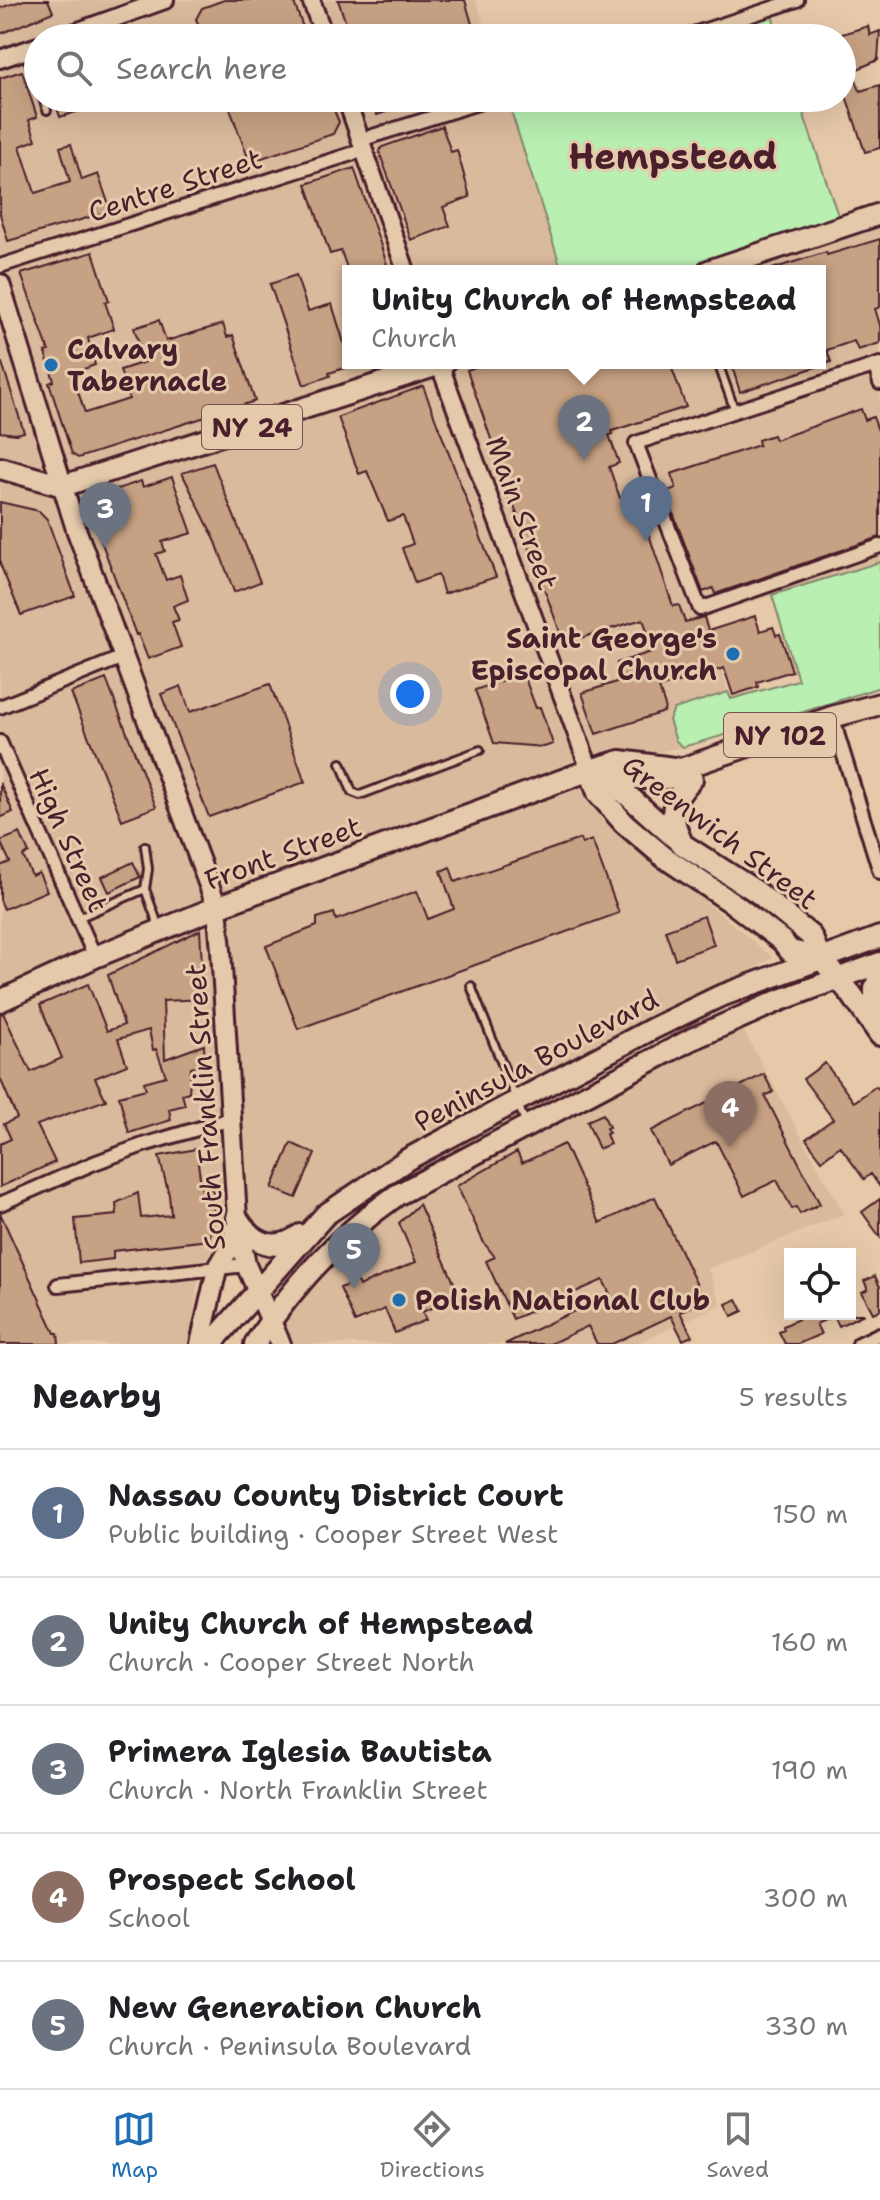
<!DOCTYPE html>
<meta charset="utf-8">
<style>
:root{--surface:#fff;--page:#f2f2f2;--text:#202124;--muted:#757577;--line:#e0e0e0;--accent:#1f6fb2}
body{margin:0;font-family:"Shantell Sans",sans-serif;background:var(--page);color:var(--text)}
.controls{position:absolute;right:24px;bottom:24px;display:grid;overflow:hidden;border-radius:0px;box-shadow:0 8px 32px #0002}
.controls button{width:72px;height:72px;display:grid;place-items:center;padding:0;border:0;border-bottom:2px solid var(--line);background:var(--surface);color:var(--text);font:40px sans-serif}
.you{position:absolute;left:410px;top:694px;width:28px;height:28px;margin:-20px;border:6px solid #fff;border-radius:50%;background:#1a73e8;box-shadow:0 0 0 12px #1a73e833}
.badge{display:grid;place-items:center;width:52px;height:52px;border-radius:50%;background:var(--accent);color:#fff;font-size:26px;font-weight:700}
.pin{position:absolute;translate:-50% -66px;filter:drop-shadow(0 2px 4px #0008)}
.pin::after{content:'';position:absolute;top:42px;width:28px;height:24px;background:inherit;clip-path:polygon(0 0,100% 0,50% 100%)}
.popup{position:absolute;left:342px;top:265px;width:484px;height:104px;box-sizing:border-box;display:grid;place-content:center;border-radius:0px;background:var(--surface);filter:drop-shadow(0 2px 6px #0005);font-size:26px;white-space:nowrap;color:var(--muted)}
.popup b{font-size:30px;color:var(--text)}
.popup::after{content:'';position:absolute;left:50%;top:100%;margin-left:-16px;border:16px solid transparent;border-top-color:var(--surface)}
.list{margin:0;padding:0;list-style:none}
h2{display:flex;justify-content:space-between;align-items:center;height:104px;margin:0;padding:0 32px;font-size:34px}
h2 small{font-size:26px;font-weight:400;color:var(--muted)}
.list li{display:grid;grid-template-columns:52px 1fr auto;gap:24px;align-items:center;box-sizing:border-box;height:128px;padding:0 32px;border-top:2px solid var(--line)}
.list b{display:block;font-size:30px;white-space:nowrap}
.list p{margin:0;font-size:26px;white-space:nowrap;color:var(--muted)}
.list em{font-size:26px;font-style:normal;color:var(--muted)}
.icon{flex:none;width:44px;height:44px;fill:none;stroke:currentColor;stroke-width:2;stroke-linecap:round;stroke-linejoin:round}
.map{position:relative;flex:none;width:880px;height:1344px;overflow:hidden}
.search{position:absolute;background:var(--surface);box-shadow:0 8px 32px #0002;left:24px;right:24px;top:24px;height:88px;display:flex;align-items:center;gap:20px;box-sizing:border-box;padding:0 28px;border-radius:44px;color:var(--muted);font-size:30px}
.sheet{height:744px;background:var(--surface)}
nav{display:flex;justify-content:space-around;align-items:center;box-sizing:border-box;height:112px;border-top:2px solid var(--line);background:var(--surface);font-size:22px;color:var(--muted)}
nav a{display:grid;justify-items:center;gap:4px}
nav .on{color:var(--accent)}
.map>svg:first-child{display:block}
.built{fill:#daba9c}
.green{fill:#b9efb1;stroke:#82876e;stroke-width:2}
.building{fill:#c7a183;stroke:#4a1f2b;stroke-width:2}
.lines{fill:none;stroke-linecap:round;stroke-linejoin:round}
.service-casing{stroke:#4a1f2b;stroke-width:12}
.minor-casing{stroke:#4a1f2b;stroke-width:18}
.tertiary-casing{stroke:#4a1f2b;stroke-width:22}
.secondary-casing{stroke:#4a1f2b;stroke-width:24}
.primary-casing{stroke:#4a1f2b;stroke-width:26}
.service{stroke:#e4c9ab;stroke-width:6}
.minor{stroke:#e4c9ab;stroke-width:12}
.tertiary{stroke:#e4c9ab;stroke-width:16}
.secondary{stroke:#e4c9ab;stroke-width:18}
.primary{stroke:#e4c9ab;stroke-width:20}
.poi-dot{fill:#1f6fb2;stroke:#e4c9ab;stroke-width:3}
.labels{text-anchor:middle;dominant-baseline:central;stroke-width:6;stroke-linejoin:round;paint-order:stroke}
.shield{fill:#e4c9ab;stroke:#785251;stroke-width:2}
.shield-label{font-size:26px;font-weight:bold;fill:#4a1f2b}
.street-label{font-size:28px;fill:#4a1f2b;stroke:#e4c9ab}
.poi-label{font-size:28px;font-weight:bold;fill:#4a1f2b;stroke:#e4c9ab;text-anchor:start}
.district-label{font-size:36px;font-weight:bold;fill:#4a1f2b;stroke:#e4c9ab}
</style>
<div class="map">
<svg width="880" height="1344" viewBox="0 0 880 1344">
<rect width="100%" height="100%" fill="#e6c9a9"/>
<filter id="ink" filterUnits="userSpaceOnUse"><feTurbulence type="fractalNoise" baseFrequency=".0125" numOctaves="2"/><feDisplacementMap in="SourceGraphic" scale="16" xChannelSelector="R" yChannelSelector="G"/><feConvolveMatrix kernelMatrix="1 2 1 2 8 2 1 2 1" color-interpolation-filters="sRGB"/></filter>
<g filter="url(#ink)">
<path class="built" d="M0 0H476L488 38H38V98H507L562 271H348V363H820V271H710L880 214V562L706 616 728 692 674 709 676 741 682 747 621 759 580 777 626 835 773 958 579 1063 326 1211 262 1270 234 1218 197 1285 192 1344H0Z
M739 1023 844 1214 708 1269 721 1304 636 1344H260L369 1219Z"/>
<path class="green" d="M770 9 779 38H680Z
M507 98H798L842 227 709 271H562Z
M880 562V687L791 716 683 747 676 741 669 720 674 709 728 692 731 699 798 680 772 595Z"/>
<path class="building" d="M24 0H48L53 12 0 34V8Z
M224 0H293L307 38H204L196 19 202 8Z
M338 0H465L476 38H351Z
M868 26 870 35 880 31 878 60 853 71 860 91 880 85V148L865 152 842 84V34Z
M22 71 37 117 29 120 36 140 20 146 35 193 70 182 60 147 71 144 82 180 98 174 111 211 8 241 0 214V78Z
M54 98H82L86 109 60 117Z
M226 98H329L339 122 333 134 259 159 247 155Z
M371 98H424V100L377 115Z
M442 126 451 152 457 150 470 197 443 207 450 226 411 240 379 151 382 147Z
M354 168 381 246 389 271H348L341 251 330 254 306 184Z
M880 239V307L875 309 880 325V343L858 350 854 341 827 350 831 362 740 392 731 363H820V271L772 269 826 252 827 255Z
M93 252 109 301 105 302 114 329 88 338 95 365 72 373 85 413 129 399 120 370 145 362 134 328 159 320 166 341 223 324 227 337 233 335 255 401 78 458 72 454 49 383 54 381 45 352 49 351 21 274Z
M296 275 308 311 332 304 351 366 329 373 330 376 304 385 270 284Z
M0 363H2L24 432 16 434 0 432Z
M486 363H670L686 407 612 431 613 434 609 435 619 463 609 467 620 498 635 493 673 606 679 605 685 622 704 617 708 631 755 616 760 631 773 627 776 635 780 634 792 671 757 682 758 687 733 695 724 668 659 688 665 706 664 712 596 734 582 693 623 680 617 663 654 651 643 619 564 643 512 501 510 502 498 459 467 370Z
M423 386 496 577 444 594 438 575 415 583 402 548 413 544 403 516 388 521 367 471 359 474 338 417Z
M861 409 865 420 873 417 880 436V537L715 594 713 588 703 592 665 492 676 488 671 474 759 445 758 440 773 435 775 440Z
M213 463 260 582 234 592 216 542 182 473Z
M172 477 192 533 162 542 165 551 156 554 166 580 180 575 188 600 173 606 179 620 172 622 181 647 148 659 138 634 136 635 86 500 141 481 143 487Z
M0 502 39 511 47 519 75 596 21 615 0 564Z
M523 673 536 708 540 707 553 744 544 747 494 743 475 690Z
M106 679 156 807 122 820 71 693Z
M270 684 305 782 209 817 161 694 181 686 190 712Z
M0 783 13 812 0 818Z
M20 833 29 853 23 856 32 876 39 873 47 891 4 909 0 900V866L10 862 0 841Z
M580 839 582 844 592 840 619 913 298 1029 266 946 317 926V918L334 913 336 920 417 891 428 919 454 909 441 871 450 867 455 882Z
M133 862 140 877 109 892 102 877Z
M704 916 714 945 675 959 665 930Z
M200 930 204 999 163 1001 165 1059 204 1045 205 1064 191 1068 189 1092 182 1094 185 1105 169 1109 171 1120 129 1133 119 1096 146 1089 144 1082 166 1076 156 1049 153 1050 149 1030 118 1039 127 1065 95 1078 106 1100 37 1125 55 1162 0 1187V1144L11 1139 4 1124 17 1118 0 1078V1014L3 1013 31 1072 62 1058 40 1005 88 984 107 1031 124 1025 108 975Z
M825 1063 854 1102 876 1086 880 1091V1187L871 1174 864 1179 840 1146 822 1160 806 1139 833 1119 803 1079Z
M764 1074 773 1092 765 1096 820 1204 800 1214 796 1207 792 1209 777 1180 744 1196 716 1141 668 1165 651 1131Z
M603 1114 609 1127 606 1128 609 1133 606 1134 610 1144 599 1149 587 1121Z
M291 1143 315 1154 296 1198 272 1188Z
M564 1144 600 1223 655 1197 704 1300 680 1312 692 1336 683 1340 671 1316 612 1344H597L588 1326 550 1344H505L610 1294 603 1280 513 1319 486 1261 495 1257 484 1243 457 1186 517 1152 522 1163Z
M196 1149 202 1191 213 1189 214 1218 209 1240 113 1251V1259L79 1263 75 1219 117 1215 116 1203 138 1193 141 1218 171 1215 169 1195 159 1156Z
M880 1199V1237L862 1212Z
M419 1204 460 1296 422 1312 426 1320 395 1333 385 1309 355 1322 340 1288 357 1281 359 1286 416 1262 399 1223Z
M0 1213 55 1333H58L59 1344H0Z
M875 1276 880 1287V1310L873 1313 862 1292 868 1289 864 1281Z
M737 1299 743 1311 732 1316 726 1304Z
M809 1314H864L839 1326 834 1316 816 1324 821 1334 798 1344H785L779 1332 784 1330 783 1326Z"/>
<g class="lines">
<g class="service-casing">
<path id="service" d="M26 54 38 84
M43 98 47 110
M718 363 735 411
M341 763 352 792 360 795 480 750
M145 889 159 927
M78 918 145 889 148 869 145 846
M471 986 526 1124"/>
</g>
<g class="minor-casing">
<path id="minor" d="M681 38 797 0
M360 140 494 98
M0 266 364 150
M880 364 636 443 700 609 880 546
M875 366 880 383
M0 707 123 657
M832 717 880 872
M0 742 95 957
M0 1204 94 1163 143 1145 231 1119
M58 1285 246 1265
M859 1344 880 1334"/>
</g>
<g class="tertiary-casing">
<path id="tertiary" d="M311 0 325 38
M59 38 165 0
M0 59 38 46
M346 98 406 271
M439 363 590 770"/>
</g>
<g class="secondary-casing">
<path id="secondary" d="M0 284 76 529 217 907 221 950 237 1218 246 1265 281 1344
M200 1344 217 1269 232 1244 235 1229"/>
</g>
<g class="primary-casing">
<path id="primary" d="M708 271 880 214
M0 468 63 486 444 363
M590 770 624 792 682 844 757 892 811 936 820 957 852 995 880 1035
M590 770 598 793 624 823 664 857 734 904 782 941 790 951 819 957
M598 772 632 778H669
M681 841C668 811 671 802 692 779
M0 1001 95 957 217 907 590 770 620 761 681 769 832 717 880 704
M875 1027V988L880 975
M237 1218C252 1243 275 1254 300 1235
M211 1344 325 1215 408 1159 652 1029 718 997 880 937
M255 1344C293 1285 340 1235 397 1195L692 1039 778 1001 880 963"/>
</g>
<use href="#service" class="service"/>
<use href="#minor" class="minor"/>
<use href="#tertiary" class="tertiary"/>
<use href="#secondary" class="secondary"/>
<use href="#primary" class="primary"/>
</g>
</g>
<g class="poi-dot">
<circle cx="51" cy="365" r="8"/>
<circle cx="733" cy="654" r="8"/>
<circle cx="399" cy="1300" r="8"/>
</g>
<g class="labels">
<g class="shield">
<rect x="202" y="405" width="100" height="44" rx="6"/>
<rect x="724" y="713" width="112" height="44" rx="6"/>
</g>
<g class="shield-label">
<text x="252" y="427">NY 24</text>
<text x="780" y="735">NY 102</text>
</g>
<g class="street-label">
<text transform="translate(175 185) rotate(-18)">Centre Street</text>
<text transform="translate(522 513) rotate(70)">Main Street</text>
<text transform="translate(720 832) rotate(37)">Greenwich Street</text>
<text transform="translate(69 840) rotate(66)">High Street</text>
<text transform="translate(283 853) rotate(-20)">Front Street</text>
<text transform="translate(536 1060) rotate(-28)">Peninsula Boulevard</text>
<text transform="translate(205 1107) rotate(-94)">South Franklin Street</text>
</g>
<g class="poi-label">
<text x="67" y="349">Calvary<tspan x="67" dy="32">Tabernacle</tspan></text>
<text x="717" y="638" text-anchor="end">Saint George's<tspan x="717" dy="32">Episcopal Church</tspan></text>
<text x="415" y="1300">Polish National Club</text>
</g>
<g class="district-label">
<text x="673" y="156">Hempstead</text>
</g>
</g>
</svg>
<div class="controls">
<button><svg class="icon" aria-label="locate" viewBox="0 0 24 24"><circle cx="12" cy="12" r="6"/><path d="M12 2v4M12 18v4M2 12h4M18 12h4"/></svg></button>
</div>
<div class="you"></div>
<div class="pin badge" style="left:646px;top:542px;background:#5c6f8a">1</div>
<div class="pin badge" style="left:584px;top:461px;background:#6b7280">2</div>
<div class="popup"><b>Unity Church of Hempstead</b>Church</div>
<div class="pin badge" style="left:105px;top:548px;background:#6b7280">3</div>
<div class="pin badge" style="left:730px;top:1147px;background:#8d6e63">4</div>
<div class="pin badge" style="left:354px;top:1289px;background:#6b7280">5</div>
<div class="search"><svg class="icon" aria-label="search" viewBox="0 0 24 24"><circle cx="10" cy="10" r="6"/><path d="M15 15l6 6"/></svg>Search here</div>
</div>
<section class="sheet">
<h2>Nearby<small>5 results</small></h2>
<ul class="list">
<li><span class="badge" style="background:#5c6f8a">1</span><div><b>Nassau County District Court</b><p>Public building · Cooper Street West</p></div><em>150 m</em></li>
<li><span class="badge" style="background:#6b7280">2</span><div><b>Unity Church of Hempstead</b><p>Church · Cooper Street North</p></div><em>160 m</em></li>
<li><span class="badge" style="background:#6b7280">3</span><div><b>Primera Iglesia Bautista</b><p>Church · North Franklin Street</p></div><em>190 m</em></li>
<li><span class="badge" style="background:#8d6e63">4</span><div><b>Prospect School</b><p>School</p></div><em>300 m</em></li>
<li><span class="badge" style="background:#6b7280">5</span><div><b>New Generation Church</b><p>Church · Peninsula Boulevard</p></div><em>330 m</em></li>
</ul>
</section>
<nav>
<a class="on"><svg class="icon" aria-label="map" viewBox="0 0 24 24"><path d="M3 6l6-2 6 2 6-2v14l-6 2-6-2-6 2zM9 4v14M15 6v14"/></svg>Map</a>
<a><svg class="icon" aria-label="directions" viewBox="0 0 24 24"><path d="M12 3l9 9-9 9-9-9zM9 14v-3h6M13 9l2 2-2 2"/></svg>Directions</a>
<a><svg class="icon" aria-label="saved" viewBox="0 0 24 24"><path d="M7 4h10v16l-5-4-5 4z"/></svg>Saved</a>
</nav>
